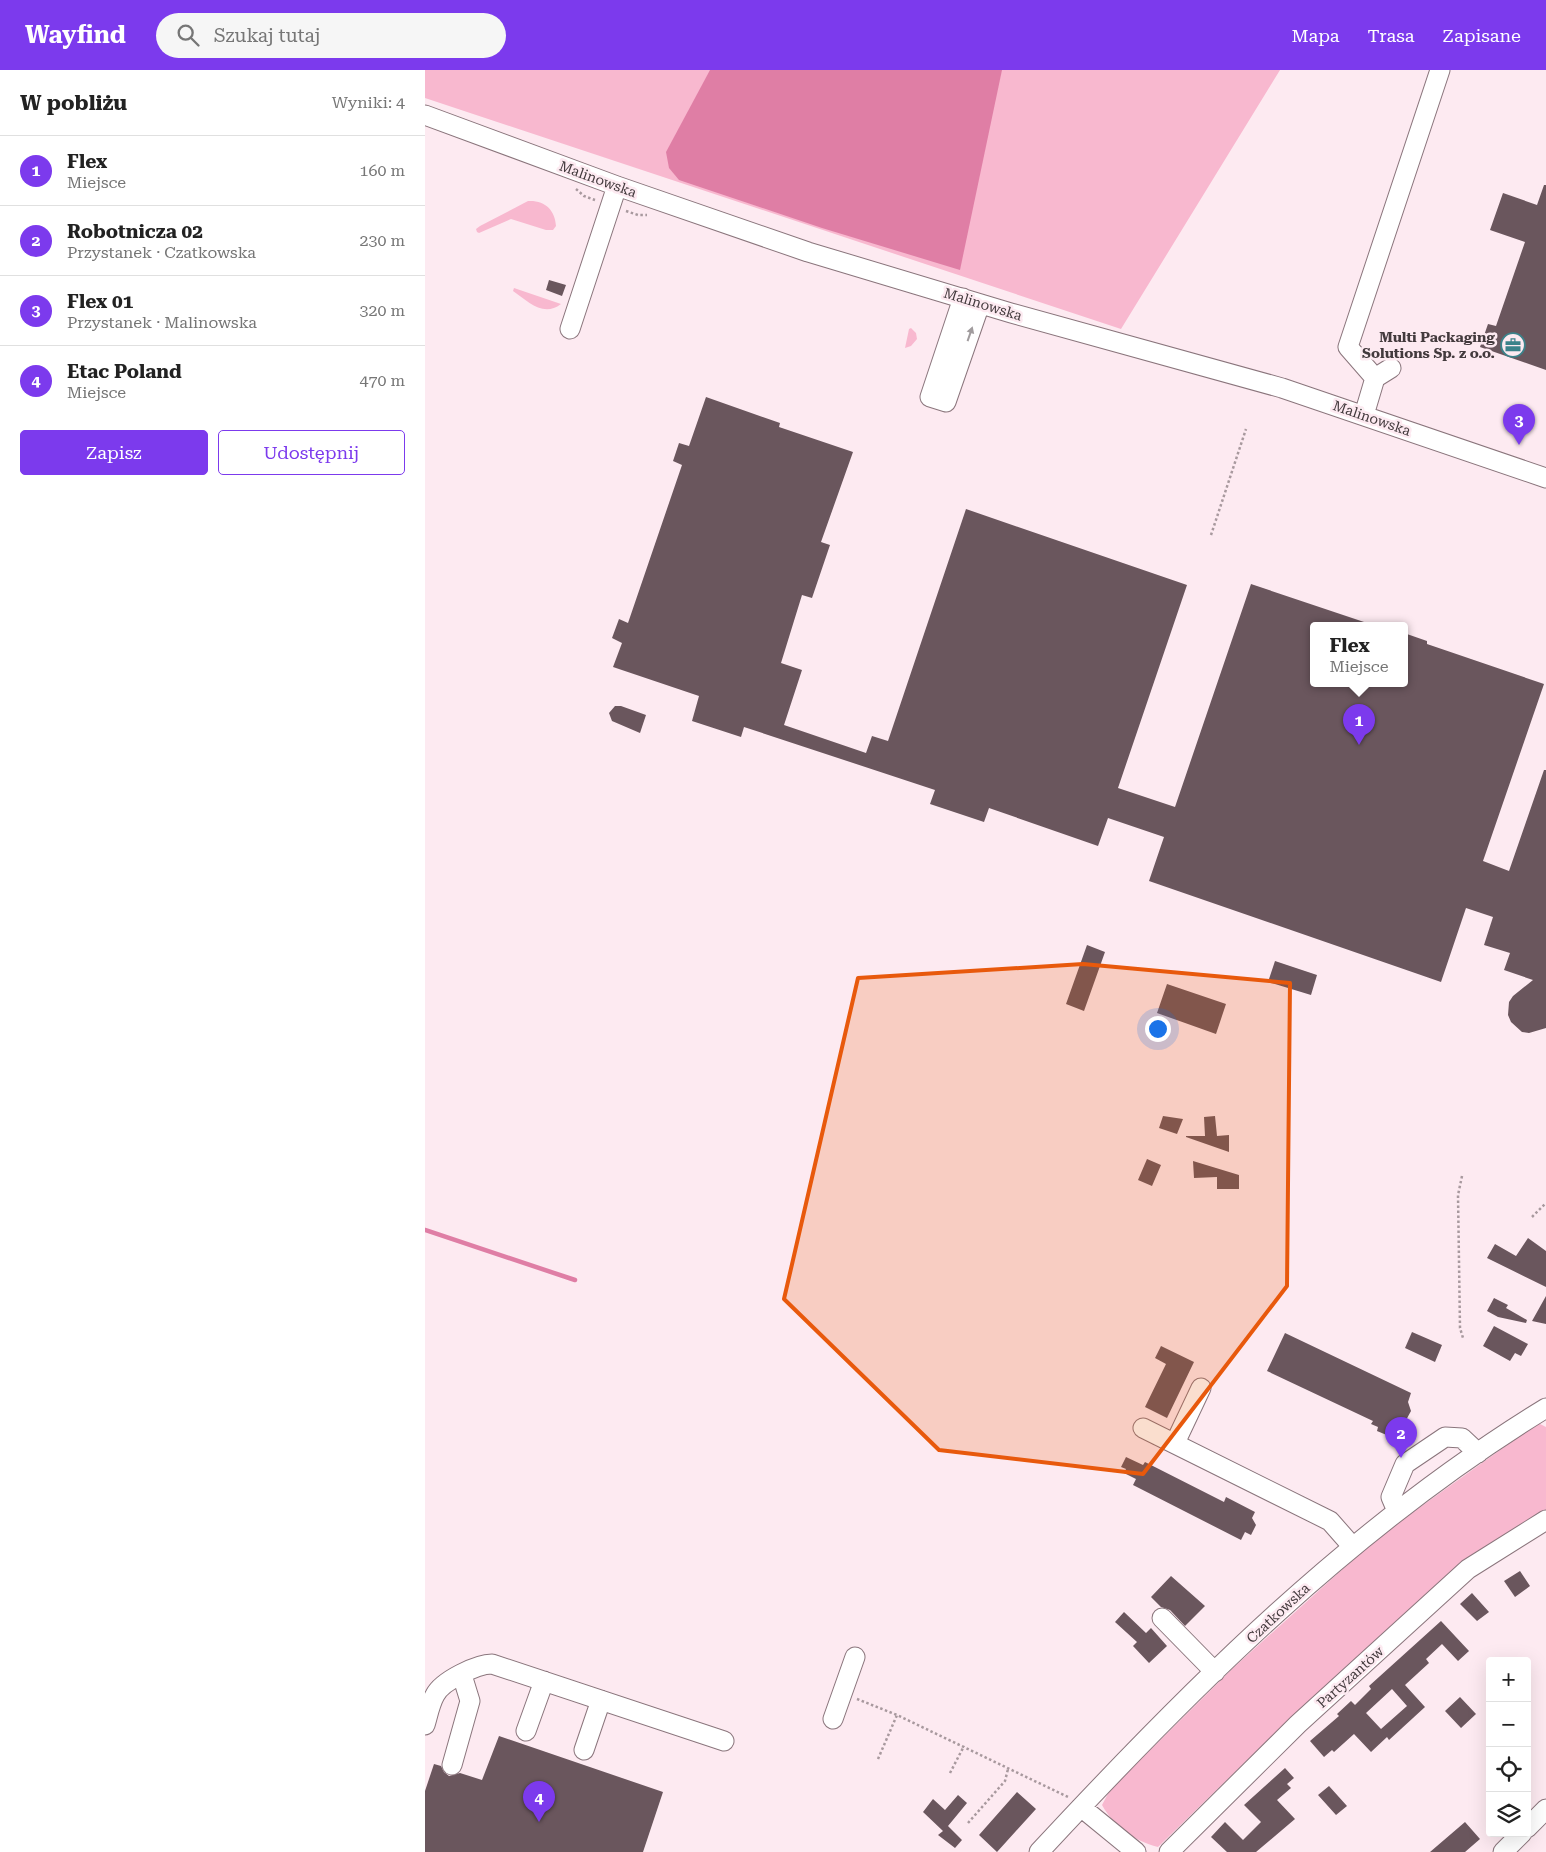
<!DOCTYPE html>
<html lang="pl">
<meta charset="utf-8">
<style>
:root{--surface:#fff;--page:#f6f6f6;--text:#222;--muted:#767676;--line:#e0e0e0;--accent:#7c3aed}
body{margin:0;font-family:"Roboto Serif",serif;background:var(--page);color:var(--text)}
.controls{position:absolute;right:15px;bottom:15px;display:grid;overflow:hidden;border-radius:5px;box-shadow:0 5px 20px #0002}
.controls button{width:45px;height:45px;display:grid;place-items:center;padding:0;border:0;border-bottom:1px solid var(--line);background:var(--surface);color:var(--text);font:25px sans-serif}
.you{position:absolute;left:732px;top:958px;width:18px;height:18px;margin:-12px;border:4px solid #fff;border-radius:50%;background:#1a73e8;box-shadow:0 0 0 8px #1a73e833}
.badge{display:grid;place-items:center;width:32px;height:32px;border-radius:50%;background:var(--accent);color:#fff;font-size:16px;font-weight:700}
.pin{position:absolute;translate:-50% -41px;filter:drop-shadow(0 1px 2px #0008)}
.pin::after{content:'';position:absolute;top:26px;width:18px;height:15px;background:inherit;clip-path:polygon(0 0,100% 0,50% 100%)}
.popup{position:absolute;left:885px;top:552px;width:98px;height:65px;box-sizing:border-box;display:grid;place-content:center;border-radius:5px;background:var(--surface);filter:drop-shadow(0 1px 4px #0005);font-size:16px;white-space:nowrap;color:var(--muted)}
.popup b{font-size:19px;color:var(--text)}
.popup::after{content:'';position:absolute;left:50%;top:100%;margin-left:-10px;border:10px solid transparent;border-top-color:var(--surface)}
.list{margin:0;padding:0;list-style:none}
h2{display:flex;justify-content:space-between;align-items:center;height:65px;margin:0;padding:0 20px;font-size:21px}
h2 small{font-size:16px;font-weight:400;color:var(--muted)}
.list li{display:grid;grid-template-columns:32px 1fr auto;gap:15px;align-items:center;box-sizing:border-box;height:70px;padding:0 20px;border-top:1px solid var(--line)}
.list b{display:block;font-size:19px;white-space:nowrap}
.list p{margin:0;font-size:16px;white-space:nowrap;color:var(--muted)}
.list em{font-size:16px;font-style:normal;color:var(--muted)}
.actions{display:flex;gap:10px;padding:15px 20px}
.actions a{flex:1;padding:11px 0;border:1px solid var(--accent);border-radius:5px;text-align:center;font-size:18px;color:var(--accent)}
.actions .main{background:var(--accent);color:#fff}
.icon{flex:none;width:28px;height:28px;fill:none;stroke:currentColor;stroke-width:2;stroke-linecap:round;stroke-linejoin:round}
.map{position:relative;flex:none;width:1121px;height:1782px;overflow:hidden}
header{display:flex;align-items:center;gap:30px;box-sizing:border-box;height:70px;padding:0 25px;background:var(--accent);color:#fff}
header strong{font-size:24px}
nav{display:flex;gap:28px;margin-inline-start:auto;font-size:18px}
.search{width:350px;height:45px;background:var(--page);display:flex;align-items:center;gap:12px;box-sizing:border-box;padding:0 18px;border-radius:28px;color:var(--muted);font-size:19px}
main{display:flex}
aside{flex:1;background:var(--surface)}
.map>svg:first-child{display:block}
.green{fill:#f8b8cf}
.water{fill:#df7ea5}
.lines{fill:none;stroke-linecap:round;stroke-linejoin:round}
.stream{stroke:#df7ea5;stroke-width:4.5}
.building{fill:#6a565d;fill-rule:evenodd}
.minor-casing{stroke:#8a757c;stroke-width:21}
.path{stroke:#a8999e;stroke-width:2.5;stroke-dasharray:2.5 2.5;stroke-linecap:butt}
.minor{stroke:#fff;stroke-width:19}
.oneway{fill:#a19c9e}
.marked{fill:#e8590c;fill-opacity:0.2;stroke:#e8590c;stroke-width:4;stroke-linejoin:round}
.labels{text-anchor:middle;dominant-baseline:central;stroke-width:5;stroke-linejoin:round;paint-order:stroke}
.street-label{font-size:14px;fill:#433a3d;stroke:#fdeaf1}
.poi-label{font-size:14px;font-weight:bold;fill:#433a3d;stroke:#fdeaf1;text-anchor:end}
</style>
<header>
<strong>Wayfind</strong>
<div class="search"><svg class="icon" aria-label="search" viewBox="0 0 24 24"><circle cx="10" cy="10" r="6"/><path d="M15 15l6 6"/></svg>Szukaj tutaj</div>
<nav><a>Mapa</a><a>Trasa</a><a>Zapisane</a></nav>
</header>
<main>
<aside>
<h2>W pobliżu<small>Wyniki: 4</small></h2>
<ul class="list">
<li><span class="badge">1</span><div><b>Flex</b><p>Miejsce</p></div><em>160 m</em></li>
<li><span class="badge">2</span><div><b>Robotnicza 02</b><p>Przystanek · Czatkowska</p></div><em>230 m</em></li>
<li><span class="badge">3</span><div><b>Flex 01</b><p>Przystanek · Malinowska</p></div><em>320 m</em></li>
<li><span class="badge">4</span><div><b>Etac Poland</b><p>Miejsce</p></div><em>470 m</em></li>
</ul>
<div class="actions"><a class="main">Zapisz</a><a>Udostępnij</a></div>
</aside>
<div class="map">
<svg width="1121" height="1782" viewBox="0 0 1121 1782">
<rect width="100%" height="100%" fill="#fdeaf1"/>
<path class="green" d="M0 0H855L696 259 0 28Z
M103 131C120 130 130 140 131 156L128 160H121L86 149 54 163 52 162 51 159 55 156Z
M89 218 136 234C118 248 103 231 88 221Z
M486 258 491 263 492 269 486 276 480 278 484 259Z
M1113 1353 1121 1357V1442L933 1587 854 1659 733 1777C708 1770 690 1758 677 1735L685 1720 807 1599 952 1468Z"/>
<path class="water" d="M285 0H577L535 200 397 158 254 110 244 98 241 82Z"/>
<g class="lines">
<path class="stream" d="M0 1160 150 1210"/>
</g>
<path class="building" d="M1119 115H1121V300L1055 277 1063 254 1071 256 1100 172 1065 160 1078 123 1112 135Z
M124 210 141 215 137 226 121 220Z
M281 327 355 353 354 357 428 382 396 472 405 475 387 528 377 525 356 593 377 600 359 655 441 683 447 666 463 671 541 439 762 515 693 718 750 737 826 514 945 554 944 556H889V614H979V563L1002 571V574L1119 614 1058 791 1084 801 1119 700H1121V958L1104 963 1097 962 1086 952 1083 945 1084 932 1088 926 1108 910 1079 900 1085 883 1059 875 1068 847 1041 838 1016 912 724 811 739 767 683 748 673 776 564 738 559 752 505 734 510 720 319 657 316 667 267 651 274 626 188 597 197 573 187 568 194 549 203 553 257 395 248 391 254 373 264 376Z
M190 636H196L221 645 215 663 187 651 184 643Z
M662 875 680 882 659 941 641 934Z
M850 891 892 905 886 925 843 912Z
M742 914 801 934 791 964 732 943Z
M738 1046 758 1049 752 1064 734 1058Z
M790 1046 792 1066 804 1065V1082L761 1067V1066H780L779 1047Z
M722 1089 736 1095 727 1116 713 1110Z
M768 1091 814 1105V1119H792V1107L769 1108Z
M1103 1168 1121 1181V1217L1062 1188 1070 1174 1091 1186Z
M1121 1226V1254L1107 1251Z
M1069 1228 1083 1235 1081 1238 1102 1250 1101 1253 1073 1247 1062 1241Z
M1069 1256 1103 1274 1096 1286 1090 1283 1085 1291 1058 1276Z
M987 1262 1017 1275 1010 1292 980 1278Z
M860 1263 986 1323 983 1332 986 1341 980 1352 969 1356 964 1366 952 1361 953 1357 946 1354 948 1351 842 1301Z
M736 1276 769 1292 742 1348 720 1337 741 1294 730 1288Z
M701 1387 718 1395 720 1392 799 1432 801 1427 830 1442 827 1448 831 1455 826 1465 820 1462 816 1470 708 1415 711 1409 699 1403 701 1399 696 1397Z
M1095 1501 1105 1516 1090 1527 1079 1511Z
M746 1506 780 1536 760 1556 745 1540 736 1537 726 1527Z
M1047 1523 1064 1542 1052 1551 1035 1534Z
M699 1542 721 1563 726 1558 742 1576 724 1593 708 1576 712 1572 690 1552Z
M1016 1551 1044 1581 1033 1591 1017 1574 1001 1589 1004 1593 980 1615 1000 1637 964 1670 962 1667 946 1682 929 1664 909 1682 907 1680 899 1687 885 1671 914 1646 912 1644 926 1631 930 1635 946 1619 944 1616ZM967 1619 982 1636 956 1659 941 1643Z
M1035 1627 1051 1644 1036 1658 1020 1641Z
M74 1666 238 1722 218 1782H0V1721L9 1694 16 1696 19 1702 24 1706 35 1703 57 1710Z
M860 1698 869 1708 862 1714 866 1718 852 1730 870 1749 831 1782H802L786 1767 800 1752 818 1770 836 1752 819 1735Z
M904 1716 922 1736 911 1745 893 1725Z
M592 1722 611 1739 572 1782 554 1765Z
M533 1725 542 1733 523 1756 537 1770 530 1778 513 1765 518 1761 498 1742 508 1729 520 1740Z
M1040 1752 1055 1769 1040 1782H1005Z"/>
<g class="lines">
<g class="minor-casing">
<path id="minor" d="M0 45 192 116 383 182 586 243 857 318 1121 408
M538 228 505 327 521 332 555 234
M145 259 192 116
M950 308 966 298
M939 345 950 308 923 277 1015 0
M718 1358 905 1451 927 1476
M750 1373 776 1318
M972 1441 966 1427 980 1394 1020 1367 1037 1368 1053 1383
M737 1548 790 1602
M408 1649 430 1587
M0 1655C3 1645 5 1634 10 1625 17 1611 52 1594 67 1594L299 1671
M101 1661 119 1611
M159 1680 176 1630
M27 1695 45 1631 37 1605
M656 1737 711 1782
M1102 1758 1121 1739
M614 1782C767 1617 928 1456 1121 1338
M744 1782 873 1654 1043 1499 1121 1450
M1078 1782 1097 1763"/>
</g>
<path class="path" d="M151 119 159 126 170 130
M201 141 213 145H222
M786 465 821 359
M1037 1106 1033 1125 1035 1258 1038 1268
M1107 1147 1121 1133
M432 1629 472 1645
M453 1689 472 1645 643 1727
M525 1703 539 1676
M543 1753 580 1711 583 1699"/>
<use href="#minor" class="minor"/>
</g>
<defs><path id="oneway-solid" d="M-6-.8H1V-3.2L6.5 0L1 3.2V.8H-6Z" transform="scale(1.25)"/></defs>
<use class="oneway" href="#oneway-solid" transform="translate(545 264) rotate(-71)"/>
<path class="marked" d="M658 894 865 913 862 1216 718 1404 514 1380 359 1229 433 908Z"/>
<defs>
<g id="office-ring" transform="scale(1.25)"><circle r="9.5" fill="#fdeaf1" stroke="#3b828a" stroke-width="1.5"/><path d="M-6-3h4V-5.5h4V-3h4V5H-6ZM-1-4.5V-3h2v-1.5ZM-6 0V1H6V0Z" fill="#3b828a"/></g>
</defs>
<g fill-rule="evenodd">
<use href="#office-ring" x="1088" y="275"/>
</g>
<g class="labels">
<g class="street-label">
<text transform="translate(173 109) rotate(20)">Malinowska</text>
<text transform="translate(558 234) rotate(17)">Malinowska</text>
<text transform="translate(947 348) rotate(19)">Malinowska</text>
<text transform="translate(853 1543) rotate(-43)">Czatkowska</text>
<text transform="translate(925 1607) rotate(-42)">Partyzantów</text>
</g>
<g class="poi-label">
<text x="1070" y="267">Multi Packaging<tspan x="1070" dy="16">Solutions Sp. z o.o.</tspan></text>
</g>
</g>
</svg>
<div class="controls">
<button>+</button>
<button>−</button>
<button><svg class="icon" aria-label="locate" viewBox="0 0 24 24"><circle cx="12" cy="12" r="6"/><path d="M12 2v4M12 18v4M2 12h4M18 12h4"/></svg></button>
<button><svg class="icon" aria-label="layers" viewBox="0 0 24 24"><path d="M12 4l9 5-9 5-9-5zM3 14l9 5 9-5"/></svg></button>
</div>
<div class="you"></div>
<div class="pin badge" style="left:934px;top:675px">1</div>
<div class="popup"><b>Flex</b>Miejsce</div>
<div class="pin badge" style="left:976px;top:1388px">2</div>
<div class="pin badge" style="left:1094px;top:375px">3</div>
<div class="pin badge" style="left:114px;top:1752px">4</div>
</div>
</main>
